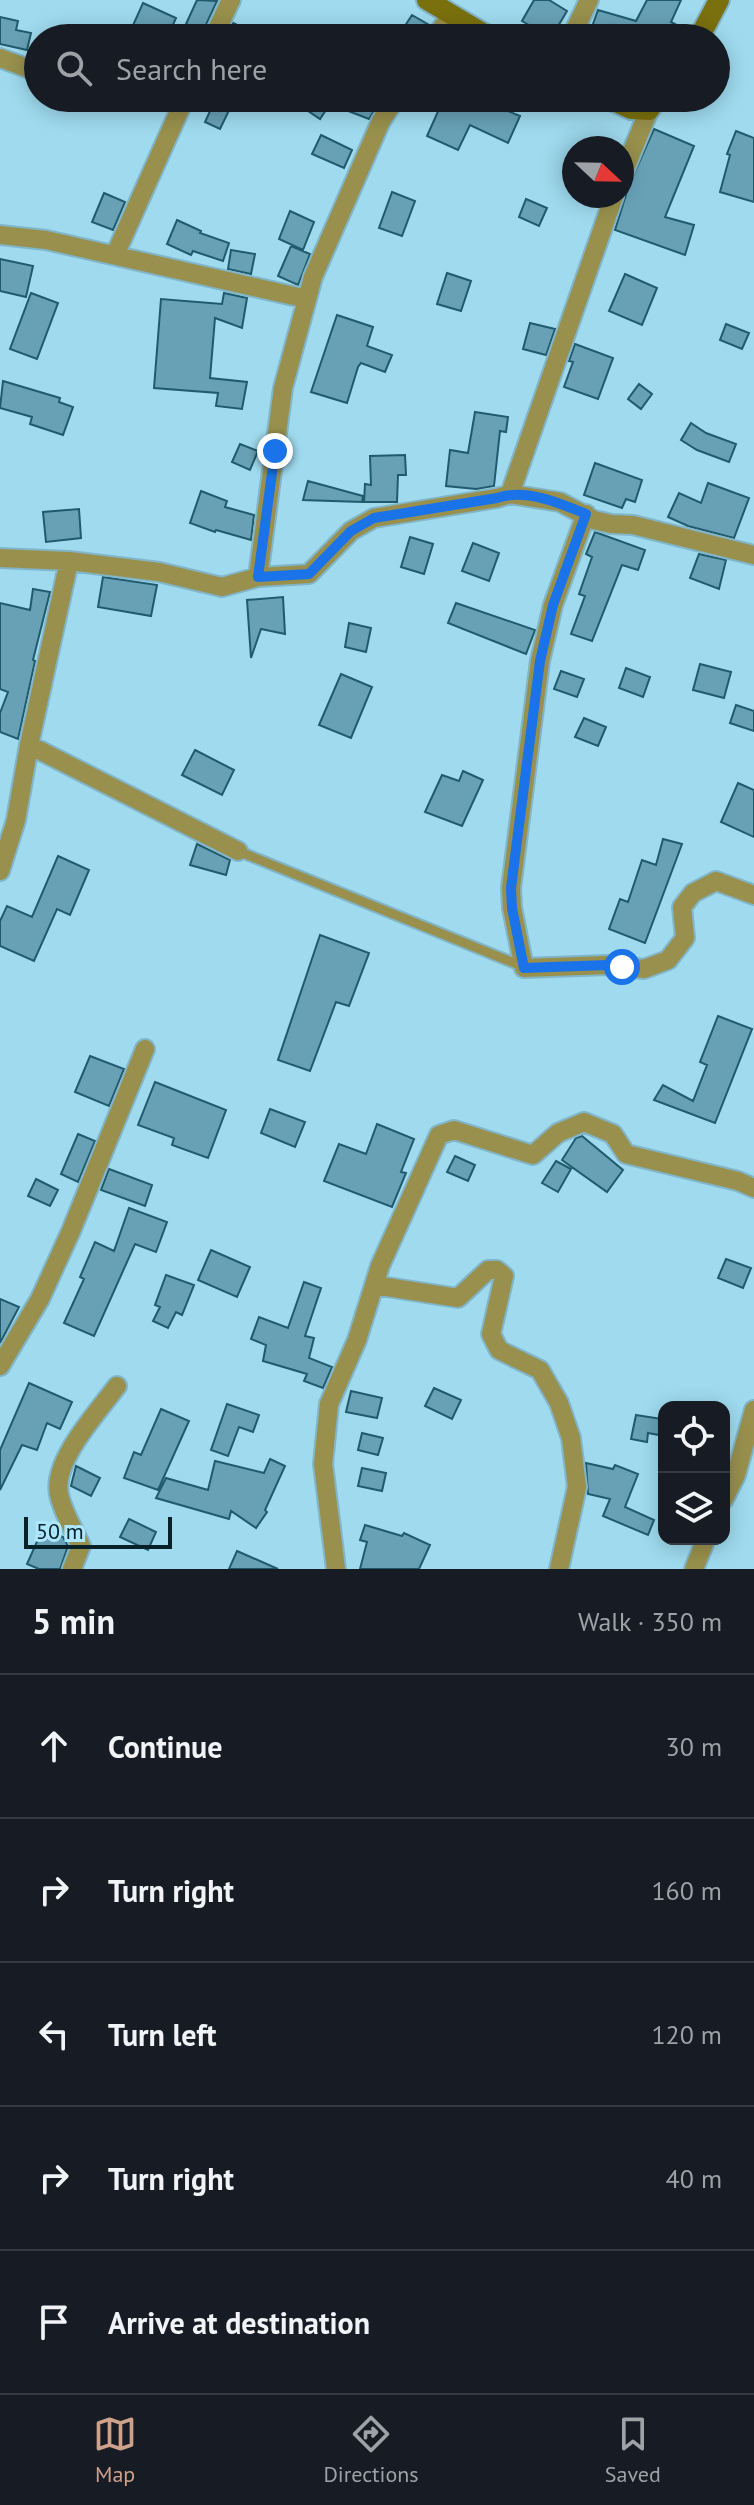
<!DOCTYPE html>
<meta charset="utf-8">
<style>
:root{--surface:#171b24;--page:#242831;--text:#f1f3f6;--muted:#9ea1a6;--line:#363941;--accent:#cda18a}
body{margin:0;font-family:"PT Sans",sans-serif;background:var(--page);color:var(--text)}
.controls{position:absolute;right:24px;bottom:24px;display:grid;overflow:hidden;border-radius:16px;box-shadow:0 4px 20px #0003}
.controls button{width:72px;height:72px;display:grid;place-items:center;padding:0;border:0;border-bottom:2px solid var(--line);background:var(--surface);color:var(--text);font:40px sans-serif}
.compass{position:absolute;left:562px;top:136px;width:72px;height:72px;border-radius:50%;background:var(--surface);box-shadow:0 4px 20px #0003;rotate:112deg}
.scale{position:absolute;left:24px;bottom:20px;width:148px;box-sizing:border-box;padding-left:8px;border:4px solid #082028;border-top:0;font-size:22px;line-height:28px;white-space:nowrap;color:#082028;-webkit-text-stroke:6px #ace7fd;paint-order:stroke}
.stop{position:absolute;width:24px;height:24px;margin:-18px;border:6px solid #1a73e8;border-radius:50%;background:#fff}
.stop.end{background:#1a73e8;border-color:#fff;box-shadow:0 2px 8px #0008}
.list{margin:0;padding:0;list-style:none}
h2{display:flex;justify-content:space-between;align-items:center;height:104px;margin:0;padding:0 32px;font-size:34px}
h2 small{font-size:26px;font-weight:400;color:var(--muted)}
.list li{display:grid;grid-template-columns:52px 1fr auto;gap:24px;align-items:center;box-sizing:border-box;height:144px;padding:0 32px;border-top:2px solid var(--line)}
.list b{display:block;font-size:30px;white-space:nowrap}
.list em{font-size:26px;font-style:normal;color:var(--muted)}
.icon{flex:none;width:44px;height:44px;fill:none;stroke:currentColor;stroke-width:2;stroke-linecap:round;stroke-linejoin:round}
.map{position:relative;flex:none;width:754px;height:1569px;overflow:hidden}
.search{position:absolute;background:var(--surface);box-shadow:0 4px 20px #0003;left:24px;right:24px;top:24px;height:88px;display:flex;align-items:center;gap:20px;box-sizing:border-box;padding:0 28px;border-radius:44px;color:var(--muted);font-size:30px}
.sheet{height:824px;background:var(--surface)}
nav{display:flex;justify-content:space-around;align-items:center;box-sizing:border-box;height:112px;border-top:2px solid var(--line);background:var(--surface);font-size:22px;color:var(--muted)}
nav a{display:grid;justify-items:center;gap:4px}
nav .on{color:var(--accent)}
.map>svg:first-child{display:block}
.building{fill:#68a1b6;stroke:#205b6d;stroke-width:2}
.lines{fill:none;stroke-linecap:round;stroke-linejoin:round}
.lane-casing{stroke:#81b5c7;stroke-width:13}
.street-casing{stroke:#81b5c7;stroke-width:22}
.secondary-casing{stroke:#81b5c7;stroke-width:24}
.lane{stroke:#98904c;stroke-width:9}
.street{stroke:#98904c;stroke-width:18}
.secondary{stroke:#7a700e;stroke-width:20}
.route{stroke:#1a73e8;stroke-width:10}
</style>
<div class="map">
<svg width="754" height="1569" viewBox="0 0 754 1569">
<rect width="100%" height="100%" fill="#9fdaef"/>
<path class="building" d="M197 0 217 1 203 31 186 24Z
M534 0H549L567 11 551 38 522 21Z
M647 0H681L671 22 688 31 686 38H588L598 10 636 21Z
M143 3 176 18 167 38H144L130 32Z
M412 15 429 25 423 38H397Z
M0 17 18 21 16 30 31 33 27 50 0 44Z
M233 23 265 38H226Z
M216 98H235L220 129 205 122Z
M289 98H382L369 119 330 104 320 119Z
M444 98H493L489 103 520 116 508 143 470 125 458 150 427 136Z
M654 129 694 146 665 217 694 225 685 255 615 230 629 185Z
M736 131 754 138V202L720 192 730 155 727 154Z
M321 135 352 150 344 168 312 154Z
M392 192 415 201 402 236 379 228Z
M104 193 125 202 113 230 92 222Z
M526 199 547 208 539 226 519 217Z
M290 211 314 222 303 250 279 239Z
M177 220 201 231 200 233 229 243 223 261 193 251 191 255 167 244Z
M291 246 310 254 298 285 278 276Z
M231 250 255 254 251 274 228 269Z
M0 259 33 266 26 297 0 291Z
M447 273 471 281 461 311 437 304Z
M625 274 657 288 642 325 609 311Z
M31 293 58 303 37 359 10 349Z
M224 293 247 298 242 328 215 318 210 378 247 382 242 409 216 406 218 393 154 388 161 299 222 304Z
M337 315 373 327 367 346 392 355 385 372 361 363 358 367 347 403 311 392Z
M530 323 555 329 546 355 523 349Z
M726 324 749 333 742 349 720 340Z
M575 344 613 358 598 399 564 387 573 362 569 361Z
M3 381 60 398 59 402 73 407 63 435 30 424 32 417 0 408Z
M639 384 652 394 641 409 628 399Z
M475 412 508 417 506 432 500 431 494 486 476 489 446 486 450 450 468 453Z
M691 423 706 433 736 444 729 462 697 450 681 440Z
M240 444 258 451 250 470 232 462Z
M405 455 406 475H398L397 502H364L365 484 371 485 370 456Z
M595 463 642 480 635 502 626 499 622 508 584 495Z
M308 481 363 496 362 502 303 500Z
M708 483 749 498 734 538 688 526 668 517 679 493 701 503Z
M201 491 227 501 225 507 254 515 251 540 216 530 215 532 190 523Z
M79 509 81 538 46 542 43 512Z
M595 532 645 550 638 570 622 565 592 641 571 634 585 596 579 594 592 557 586 554Z
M410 537 433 544 424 574 401 567Z
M473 543 499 553 489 581 462 571Z
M699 554 726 560 719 589 690 578Z
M103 577 157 585 151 616 98 607Z
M33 589 50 592 33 660 35 661 18 739 0 732V713L8 692 0 689V603L30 610Z
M283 597 285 634 261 629 251 658 247 600Z
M456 603 535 630 526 654 448 623Z
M349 623 371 628 366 652 345 647Z
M700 664 731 672 724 698 693 690Z
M626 668 650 677 643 697 619 688Z
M561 671 584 679 577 697 554 689Z
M341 674 372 687 351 738 319 725Z
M736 705 754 711V731L730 723Z
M584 718 606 727 598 746 575 737Z
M195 750 234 770 222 795 182 775Z
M463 771 483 780 462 826 425 812 442 775 459 781Z
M738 783 754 790V837L721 822Z
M663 839 682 844 645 943 609 929 620 899 628 902 642 860 656 865Z
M197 844 230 860 226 875 190 865Z
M58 856 89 870 70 915 57 909 34 961 0 946V921L7 906 32 917Z
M320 935 369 953 349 1006 336 1002 310 1071 278 1060Z
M718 1016 752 1029 715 1123 654 1100 663 1085 693 1101 707 1065 700 1062Z
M90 1056 124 1069 109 1106 75 1092Z
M155 1082 226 1110 208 1158 172 1145 174 1138 138 1125Z
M270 1109 305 1122 295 1147 261 1133Z
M377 1124 414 1139 401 1172 406 1173 392 1207 324 1181 339 1144 366 1154Z
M78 1134 95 1141 78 1182 61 1174Z
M582 1136 623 1170 607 1192 562 1160 576 1138Z
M455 1156 475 1165 468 1181 447 1172Z
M556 1161 571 1169 558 1192 542 1183Z
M109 1169 152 1185 145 1206 101 1190Z
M36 1179 58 1190 50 1206 28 1196Z
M129 1208 167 1222 156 1252 135 1244 94 1336 64 1323 84 1279 80 1277 95 1242 114 1251Z
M211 1250 250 1267 237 1297 198 1280Z
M726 1259 751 1268 743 1288 718 1278Z
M166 1275 194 1285 182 1315 176 1312 168 1328 153 1321 160 1307 155 1305Z
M304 1282 321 1288 305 1336 314 1338 309 1358 332 1367 323 1388 304 1381 307 1374 263 1361 266 1345 251 1339 259 1317 288 1328Z
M0 1299 19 1307 0 1343Z
M29 1383 72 1402 60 1429 47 1423 37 1450 22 1445 0 1490V1450Z
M434 1388 461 1400 452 1419 425 1406Z
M351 1391 382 1398 377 1418 346 1412Z
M227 1404 259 1415 253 1432 239 1427 228 1456 211 1450Z
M161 1409 189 1421 158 1490 124 1478 134 1452 141 1455Z
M636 1415 662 1419 659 1435 648 1433 647 1442 631 1439Z
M362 1433 383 1438 378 1455 358 1450Z
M270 1459 285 1466 265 1510 267 1512 256 1528 231 1511 229 1519 156 1498 166 1478 208 1490 215 1461 264 1473Z
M586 1463 613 1469 615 1465 638 1474 625 1507 654 1520 648 1535 603 1516 610 1499 588 1494Z
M76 1466 100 1478 91 1496 71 1486Z
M362 1468 386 1473 382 1491 358 1486Z
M129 1519 156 1532 148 1550 120 1537Z
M365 1525 402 1536 404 1533 430 1545 419 1569H360L367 1542 360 1540Z
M43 1528 63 1537 68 1546 60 1569H39L27 1564Z
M237 1551 278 1569H229Z"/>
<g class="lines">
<g class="lane-casing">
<path id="lane" d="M238 851 524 967"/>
</g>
<g class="street-casing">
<path id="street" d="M95 38 110 36 116 38
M213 38 231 0
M435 38 450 16
M571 38 589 0
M0 58 38 72
M622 176 649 110
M0 235 46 240 307 299
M115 255 185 98
M510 494 560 502 594 520 611 524 633 525 754 555
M586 514 553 605 540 661 511 888 512 908 524 968 607 965 644 969 668 960 685 938 682 907 693 893 716 881 754 895
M0 558 69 561 159 572 222 587 258 577 309 574 351 531 374 518 497 498 510 494 614 196
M258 577 283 388 313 277 381 121 396 98
M29 745 238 851
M0 871 16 820 29 745 69 561
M374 1285 458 1298 488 1270H497L504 1276 491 1334 499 1350 540 1370 559 1403 571 1438 577 1487 559 1569
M0 1366 40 1299 71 1231 145 1049
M724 1499 736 1475 754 1410
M72 1569 81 1546C74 1530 62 1511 59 1494 52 1461 98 1412 117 1386
M336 1569 323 1464 329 1404 357 1340 380 1266 439 1135 454 1130 533 1155 558 1133 584 1122 613 1134 626 1154 738 1181 754 1188
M694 1569 706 1539"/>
</g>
<g class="secondary-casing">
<path id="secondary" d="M427 0 491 38
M699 38 719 0
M607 98 631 109 649 110 657 98"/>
</g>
<use href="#lane" class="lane"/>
<use href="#street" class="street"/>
<use href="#secondary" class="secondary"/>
</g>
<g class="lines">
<path class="route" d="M275 451 258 577 309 574 351 531 374 518 497 498C525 488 560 503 586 514L553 605 540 661 511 888 512 908 524 968 607 965 622 967"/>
</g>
</svg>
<div class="controls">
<button><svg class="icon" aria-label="locate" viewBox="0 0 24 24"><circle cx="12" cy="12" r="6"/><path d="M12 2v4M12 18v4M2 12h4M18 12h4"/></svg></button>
<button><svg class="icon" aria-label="layers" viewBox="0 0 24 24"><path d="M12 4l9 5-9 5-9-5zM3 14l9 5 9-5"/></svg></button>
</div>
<svg class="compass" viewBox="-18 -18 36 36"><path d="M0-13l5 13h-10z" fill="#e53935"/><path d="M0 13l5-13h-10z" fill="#9ea1a6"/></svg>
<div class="scale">50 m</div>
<div class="stop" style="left:622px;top:967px"></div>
<div class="stop end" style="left:275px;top:451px"></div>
<div class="search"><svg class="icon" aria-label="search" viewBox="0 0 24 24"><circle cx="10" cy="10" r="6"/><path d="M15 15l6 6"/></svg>Search here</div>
</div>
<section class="sheet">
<h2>5 min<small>Walk · 350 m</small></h2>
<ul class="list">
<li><svg class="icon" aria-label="ahead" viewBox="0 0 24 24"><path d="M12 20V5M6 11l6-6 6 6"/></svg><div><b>Continue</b></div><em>30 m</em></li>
<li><svg class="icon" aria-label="right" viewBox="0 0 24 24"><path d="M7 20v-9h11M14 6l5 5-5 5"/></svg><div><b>Turn right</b></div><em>160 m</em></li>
<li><svg class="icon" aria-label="left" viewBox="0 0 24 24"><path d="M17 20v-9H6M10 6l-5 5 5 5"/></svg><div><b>Turn left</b></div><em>120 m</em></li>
<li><svg class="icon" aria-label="right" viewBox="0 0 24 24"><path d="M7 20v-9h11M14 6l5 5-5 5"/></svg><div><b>Turn right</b></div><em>40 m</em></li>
<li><svg class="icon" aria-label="arrive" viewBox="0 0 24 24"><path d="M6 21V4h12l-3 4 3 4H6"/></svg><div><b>Arrive at destination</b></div></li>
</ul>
</section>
<nav>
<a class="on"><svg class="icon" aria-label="map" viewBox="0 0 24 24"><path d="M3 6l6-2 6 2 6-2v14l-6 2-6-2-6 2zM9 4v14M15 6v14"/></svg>Map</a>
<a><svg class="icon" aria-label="directions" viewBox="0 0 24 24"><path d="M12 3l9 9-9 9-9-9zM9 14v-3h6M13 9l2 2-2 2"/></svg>Directions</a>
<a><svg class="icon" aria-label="saved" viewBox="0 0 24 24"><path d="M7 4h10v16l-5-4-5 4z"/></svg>Saved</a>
</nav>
